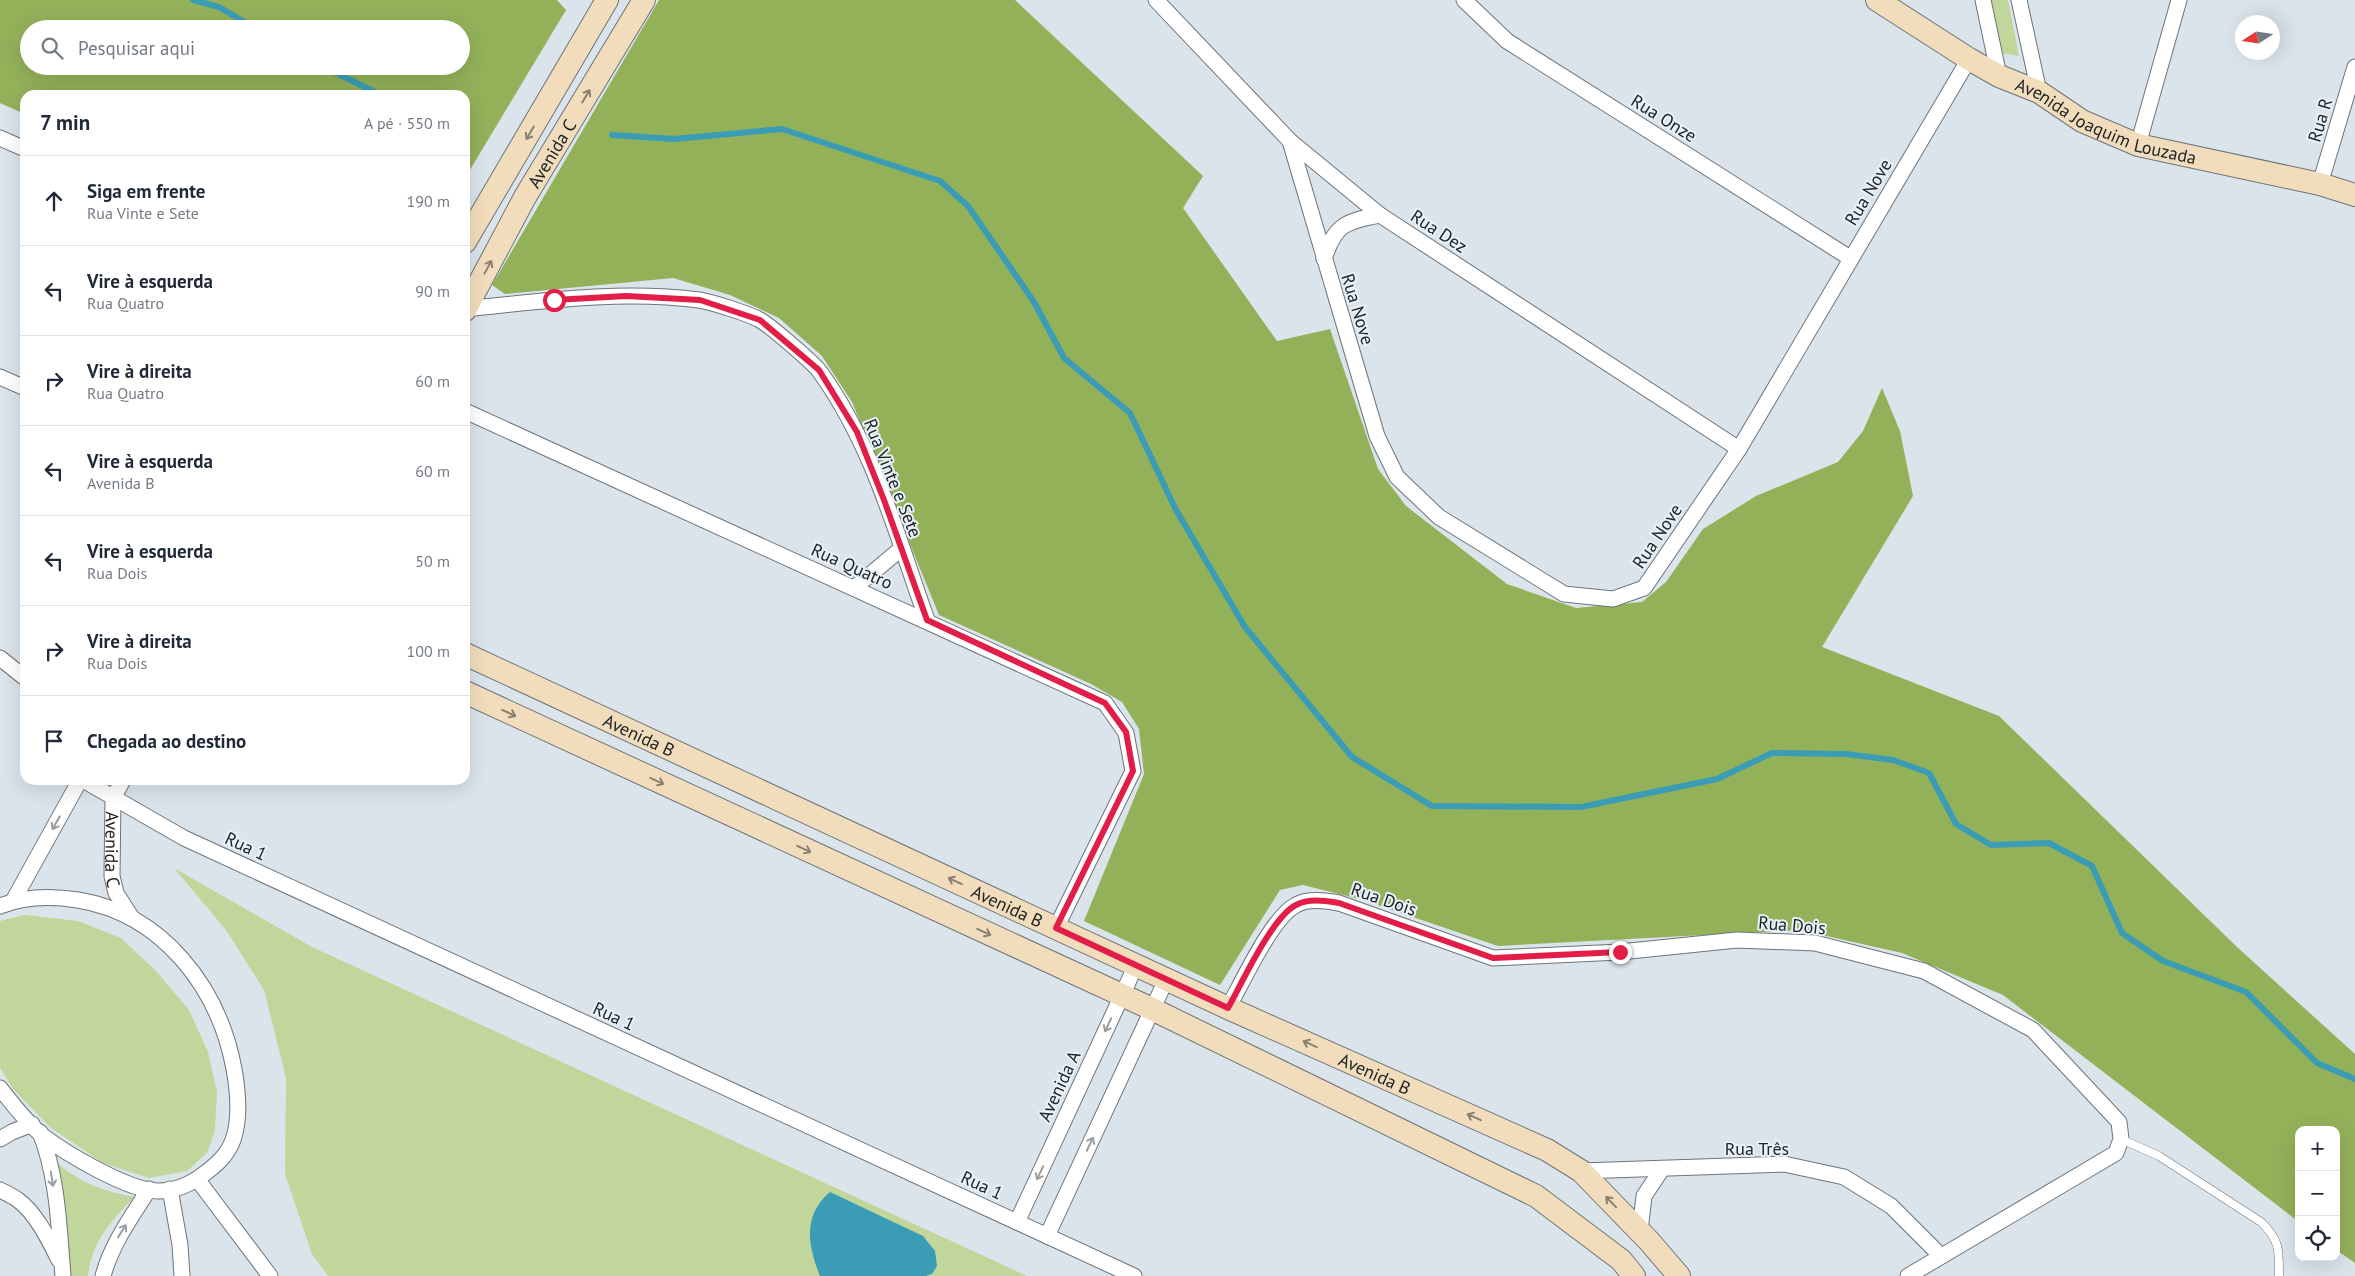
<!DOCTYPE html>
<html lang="pt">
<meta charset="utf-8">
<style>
:root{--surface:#fff;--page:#f6f6f7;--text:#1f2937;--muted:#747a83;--line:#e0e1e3}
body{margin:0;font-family:"PT Sans",sans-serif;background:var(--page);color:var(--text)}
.controls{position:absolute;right:15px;bottom:15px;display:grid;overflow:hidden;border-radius:10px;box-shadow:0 5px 20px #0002}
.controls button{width:45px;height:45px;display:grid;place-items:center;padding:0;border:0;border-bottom:1px solid var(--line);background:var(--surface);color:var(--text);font:25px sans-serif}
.compass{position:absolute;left:2235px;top:15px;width:45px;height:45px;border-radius:50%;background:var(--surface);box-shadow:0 5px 20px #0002;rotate:258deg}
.stop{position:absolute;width:15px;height:15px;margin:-11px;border:4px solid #e11d48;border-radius:50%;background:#fff}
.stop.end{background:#e11d48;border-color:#fff;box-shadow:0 1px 5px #0008}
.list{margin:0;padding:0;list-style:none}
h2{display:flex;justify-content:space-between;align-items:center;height:65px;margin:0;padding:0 20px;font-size:21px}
h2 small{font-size:16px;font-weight:400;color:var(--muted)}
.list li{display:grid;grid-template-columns:32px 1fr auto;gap:15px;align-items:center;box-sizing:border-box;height:90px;padding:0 20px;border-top:1px solid var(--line)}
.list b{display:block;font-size:19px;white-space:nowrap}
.list p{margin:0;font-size:16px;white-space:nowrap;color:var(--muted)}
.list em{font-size:16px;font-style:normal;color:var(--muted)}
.icon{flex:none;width:28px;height:28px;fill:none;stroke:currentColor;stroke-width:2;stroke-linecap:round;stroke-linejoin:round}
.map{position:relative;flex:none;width:2355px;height:1276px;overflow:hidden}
.search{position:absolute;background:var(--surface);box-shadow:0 5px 20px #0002;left:20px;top:20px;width:450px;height:55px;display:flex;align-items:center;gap:12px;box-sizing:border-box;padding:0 18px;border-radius:28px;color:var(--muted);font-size:19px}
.panel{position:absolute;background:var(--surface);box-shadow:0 5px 20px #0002;left:20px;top:90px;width:450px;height:695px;border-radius:15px}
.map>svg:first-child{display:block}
.green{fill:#c0d69a}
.forest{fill:#93b159;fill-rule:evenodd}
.water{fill:#3b9cb5}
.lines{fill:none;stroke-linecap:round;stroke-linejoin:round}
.stream{stroke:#3b9cb5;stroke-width:6}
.lane-casing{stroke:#6d747a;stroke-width:9}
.street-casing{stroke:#6d747a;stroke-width:17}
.secondary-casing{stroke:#6d747a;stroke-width:24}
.lane{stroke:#fff;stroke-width:8}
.street{stroke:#fff;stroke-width:15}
.secondary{stroke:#f1ddbb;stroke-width:22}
.oneway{stroke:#888070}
.oneway2{stroke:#9b9c9d}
.route{stroke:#e11d48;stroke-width:6}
.labels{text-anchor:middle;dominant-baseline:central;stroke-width:4;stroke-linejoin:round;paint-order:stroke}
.street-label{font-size:18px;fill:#202426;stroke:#e8f1f8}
</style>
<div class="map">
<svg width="2355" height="1276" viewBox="0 0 2355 1276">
<rect width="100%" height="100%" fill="#dbe4eb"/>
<path class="green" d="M1989 0H2008L2019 56 2000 53Z
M174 868 312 947 1027 1276H328L312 1254 285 1174 286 1078 264 990 226 930Z
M25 915 78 921 121 938 156 971 189 1010 208 1052 217 1092 215 1131 207 1153 187 1171 149 1178 103 1163 51 1128 13 1089 0 1068V921Z
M57 1163C82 1184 103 1191 135 1197 112 1219 91 1243 88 1276H65Z"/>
<path class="forest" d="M0 0H557L566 10 465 178V95H25V114L0 103ZM29 29H461V66H29Z
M659 0H1015L1203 176 1183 208 1277 341 1330 329 1378 469 1406 506 1507 584 1576 608 1642 602 1666 582 1703 529 1756 496 1838 462 1863 431 1882 388 1900 431 1913 496 1822 647 1999 716 2237 947 2355 1054V1263L2336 1250V1130H2299V1222L2003 995 1902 953 1800 930 1498 946 1363 900 1303 885 1280 890 1220 985 1084 921 1144 774 1139 729 1122 702 1091 684 939 615 852 402 822 356 779 318 730 295 673 278 505 294 492 285Z"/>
<path class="water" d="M830 1192 923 1236 935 1251 937 1266 932 1274 926 1276H820C808 1246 802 1216 830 1192Z"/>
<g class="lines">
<path class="stream" d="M193 0 219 7 256 29
M322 66 381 95
M612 135 674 139 782 129 940 181 968 206 1034 302 1064 358 1130 413 1176 510 1245 627 1352 757 1432 806 1581 807 1717 779 1772 753 1846 754 1893 760 1929 773 1956 824 1991 845 2049 843 2092 866 2122 933 2163 961 2246 992 2317 1063 2355 1079"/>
<g class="lane-casing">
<path id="lane" d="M2121 1139 2159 1156 2261 1222C2280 1240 2279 1250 2279 1276"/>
</g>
<g class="street-casing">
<g id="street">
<path d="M1156 0 1290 141 1380 215 1739 449"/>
<path d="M1464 0 1507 41 1850 258"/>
<path d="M1983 0 1999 76"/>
<path d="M2019 0 2039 92"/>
<path d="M0 138 25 149"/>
<path d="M1290 141 1377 436 1397 477 1439 517 1564 594 1613 599 1644 588 1739 449 1969 59"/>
<path d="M2138 145 2179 0"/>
<path d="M2320 184 2355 67"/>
<path d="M1324 259C1335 225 1345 221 1380 215"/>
<path d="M466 309C542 301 622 290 699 300 712 302 749 314 760 320 769 325 815 364 820 372 873 445 897 536 927 620"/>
<path d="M0 377 25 388"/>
<path d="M465 411 1105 703 1126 733 1133 771 1056 928"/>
<path d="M854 588 902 548"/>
<path d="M0 658 25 678"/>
<path d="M83 780 184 838 1134 1276"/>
<path id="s1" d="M123 780 113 798 112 876 116 893 132 918"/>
<path d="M13 901 80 780"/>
<path d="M0 906C25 896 52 896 78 900 163 914 219 988 234 1069 238 1091 240 1120 233 1140 227 1156 216 1165 204 1174 191 1184 174 1191 158 1191 129 1191 67 1154 43 1136 27 1123 13 1105 0 1088"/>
<path d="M1228 1008C1242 983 1272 917 1296 905 1309 898 1326 901 1339 903L1493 958 1620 952 1737 940 1815 943 1924 971 2033 1030 2119 1122 2121 1139 2116 1153 1908 1276"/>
<path d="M40 1132C58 1178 59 1228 63 1276"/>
<path d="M0 1139 12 1132 32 1124"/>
<path d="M1581 1171 1784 1164 1844 1177 1891 1206 1941 1256"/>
<path d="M197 1179 270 1276"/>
<path d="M170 1189 180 1245 182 1276"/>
<path d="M0 1190C6 1193 13 1196 18 1200 36 1213 49 1240 59 1260"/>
<path d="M1017 1222 1136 965"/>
<path d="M1640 1231 1644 1196 1662 1169"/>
<path d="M1047 1236 1166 980"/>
<path d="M103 1276C112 1243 131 1218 149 1189"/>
</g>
</g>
<g class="secondary-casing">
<g id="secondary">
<path id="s2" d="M1877 0 1969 59 1999 76 2039 92 2082 121 2138 145 2320 184 2355 195"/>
<path d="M465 242 607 0"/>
<path id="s3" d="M465 310 525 197 644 0"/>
<path id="s4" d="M465 654 1228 1008 1547 1150 1581 1171 1649 1241 1679 1276"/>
<path d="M465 692 1152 1009 1536 1196 1621 1260 1634 1276"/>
</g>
</g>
<use href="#lane" class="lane"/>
<use href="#street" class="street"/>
<use href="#secondary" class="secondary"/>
</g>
<defs><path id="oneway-shaft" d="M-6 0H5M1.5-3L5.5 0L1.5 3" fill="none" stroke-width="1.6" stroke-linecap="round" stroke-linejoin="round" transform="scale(1.25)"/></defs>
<g class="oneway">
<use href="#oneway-shaft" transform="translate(586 96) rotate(-59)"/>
<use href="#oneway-shaft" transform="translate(530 133) rotate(121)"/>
<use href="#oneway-shaft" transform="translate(488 267) rotate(-62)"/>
<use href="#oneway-shaft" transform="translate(509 713) rotate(25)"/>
<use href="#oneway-shaft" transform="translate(657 781) rotate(25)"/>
<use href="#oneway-shaft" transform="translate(804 849) rotate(25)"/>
<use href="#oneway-shaft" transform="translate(955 881) rotate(-155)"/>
<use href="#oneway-shaft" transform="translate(984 932) rotate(25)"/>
<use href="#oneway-shaft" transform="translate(1310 1044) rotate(-156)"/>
<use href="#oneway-shaft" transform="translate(1474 1117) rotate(-156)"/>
<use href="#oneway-shaft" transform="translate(1611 1202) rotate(-134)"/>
</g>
<g class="oneway2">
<use href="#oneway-shaft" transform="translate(56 823) rotate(119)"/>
<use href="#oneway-shaft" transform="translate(1108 1025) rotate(115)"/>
<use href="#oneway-shaft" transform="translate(1090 1144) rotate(-65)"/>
<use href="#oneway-shaft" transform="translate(1040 1173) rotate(115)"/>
<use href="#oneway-shaft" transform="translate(52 1179) rotate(81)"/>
<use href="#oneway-shaft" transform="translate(122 1231) rotate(-58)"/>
</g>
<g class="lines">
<path class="route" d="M554 300 626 296 700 300 760 320 819 370 857 432 884 500 927 620 1105 703 1126 732 1133 771 1056 928 1228 1008C1242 983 1272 917 1296 905 1309 898 1326 901 1339 903L1493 958 1620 952"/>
</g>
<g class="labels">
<g class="street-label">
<text transform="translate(1664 118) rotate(32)">Rua Onze</text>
<text stroke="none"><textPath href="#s2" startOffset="261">Avenida Joaquim Louzada</textPath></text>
<text transform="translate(2320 120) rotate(-73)">Rua R</text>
<text stroke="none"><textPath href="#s3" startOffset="179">Avenida C</textPath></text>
<text transform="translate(1868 192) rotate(-59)">Rua Nove</text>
<text transform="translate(1439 231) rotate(33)">Rua Dez</text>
<text transform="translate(1358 309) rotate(73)">Rua Nove</text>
<text transform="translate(893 478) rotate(68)">Rua Vinte e Sete</text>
<text transform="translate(1657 536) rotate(-56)">Rua Nove</text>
<text transform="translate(852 566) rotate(24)">Rua Quatro</text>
<text stroke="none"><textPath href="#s4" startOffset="192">Avenida B</textPath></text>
<text transform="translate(246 846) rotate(25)">Rua 1</text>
<text stroke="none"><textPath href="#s1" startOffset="72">Avenida C</textPath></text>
<text transform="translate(1384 899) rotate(19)">Rua Dois</text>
<text stroke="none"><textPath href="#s4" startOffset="598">Avenida B</textPath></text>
<text transform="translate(1792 925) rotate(5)">Rua Dois</text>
<text transform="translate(614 1016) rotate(25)">Rua 1</text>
<text stroke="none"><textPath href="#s4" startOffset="1002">Avenida B</textPath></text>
<text transform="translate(1059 1086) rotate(-65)">Avenida A</text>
<text x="1757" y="1148">Rua Três</text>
<text transform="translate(982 1185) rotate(25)">Rua 1</text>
</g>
</g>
</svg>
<div class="controls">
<button>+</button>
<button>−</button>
<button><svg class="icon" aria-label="locate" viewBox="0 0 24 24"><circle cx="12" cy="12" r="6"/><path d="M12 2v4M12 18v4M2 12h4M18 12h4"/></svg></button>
</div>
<svg class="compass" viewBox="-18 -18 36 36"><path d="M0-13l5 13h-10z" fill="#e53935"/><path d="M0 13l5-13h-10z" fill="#747a83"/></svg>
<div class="stop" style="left:554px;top:300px"></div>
<div class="stop end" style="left:1620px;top:952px"></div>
<div class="search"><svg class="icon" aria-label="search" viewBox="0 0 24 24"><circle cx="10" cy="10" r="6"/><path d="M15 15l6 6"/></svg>Pesquisar aqui</div>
<section class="panel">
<h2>7 min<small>A pé · 550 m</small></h2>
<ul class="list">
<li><svg class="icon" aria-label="ahead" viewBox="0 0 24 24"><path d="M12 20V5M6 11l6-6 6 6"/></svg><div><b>Siga em frente</b><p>Rua Vinte e Sete</p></div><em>190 m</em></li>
<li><svg class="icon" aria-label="left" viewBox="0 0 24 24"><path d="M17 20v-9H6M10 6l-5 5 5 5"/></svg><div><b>Vire à esquerda</b><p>Rua Quatro</p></div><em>90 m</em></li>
<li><svg class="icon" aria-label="right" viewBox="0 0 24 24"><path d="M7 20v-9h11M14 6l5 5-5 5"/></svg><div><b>Vire à direita</b><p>Rua Quatro</p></div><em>60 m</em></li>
<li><svg class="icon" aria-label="left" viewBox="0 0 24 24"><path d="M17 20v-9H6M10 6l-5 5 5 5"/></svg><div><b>Vire à esquerda</b><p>Avenida B</p></div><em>60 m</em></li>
<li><svg class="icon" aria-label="left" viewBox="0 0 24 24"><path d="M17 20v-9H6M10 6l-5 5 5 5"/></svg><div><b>Vire à esquerda</b><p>Rua Dois</p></div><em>50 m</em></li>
<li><svg class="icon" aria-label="right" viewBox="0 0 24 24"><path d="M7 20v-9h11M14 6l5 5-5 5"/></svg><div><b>Vire à direita</b><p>Rua Dois</p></div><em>100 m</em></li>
<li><svg class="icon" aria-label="arrive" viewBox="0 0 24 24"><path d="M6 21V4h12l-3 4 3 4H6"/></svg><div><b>Chegada ao destino</b></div></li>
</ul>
</section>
</div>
